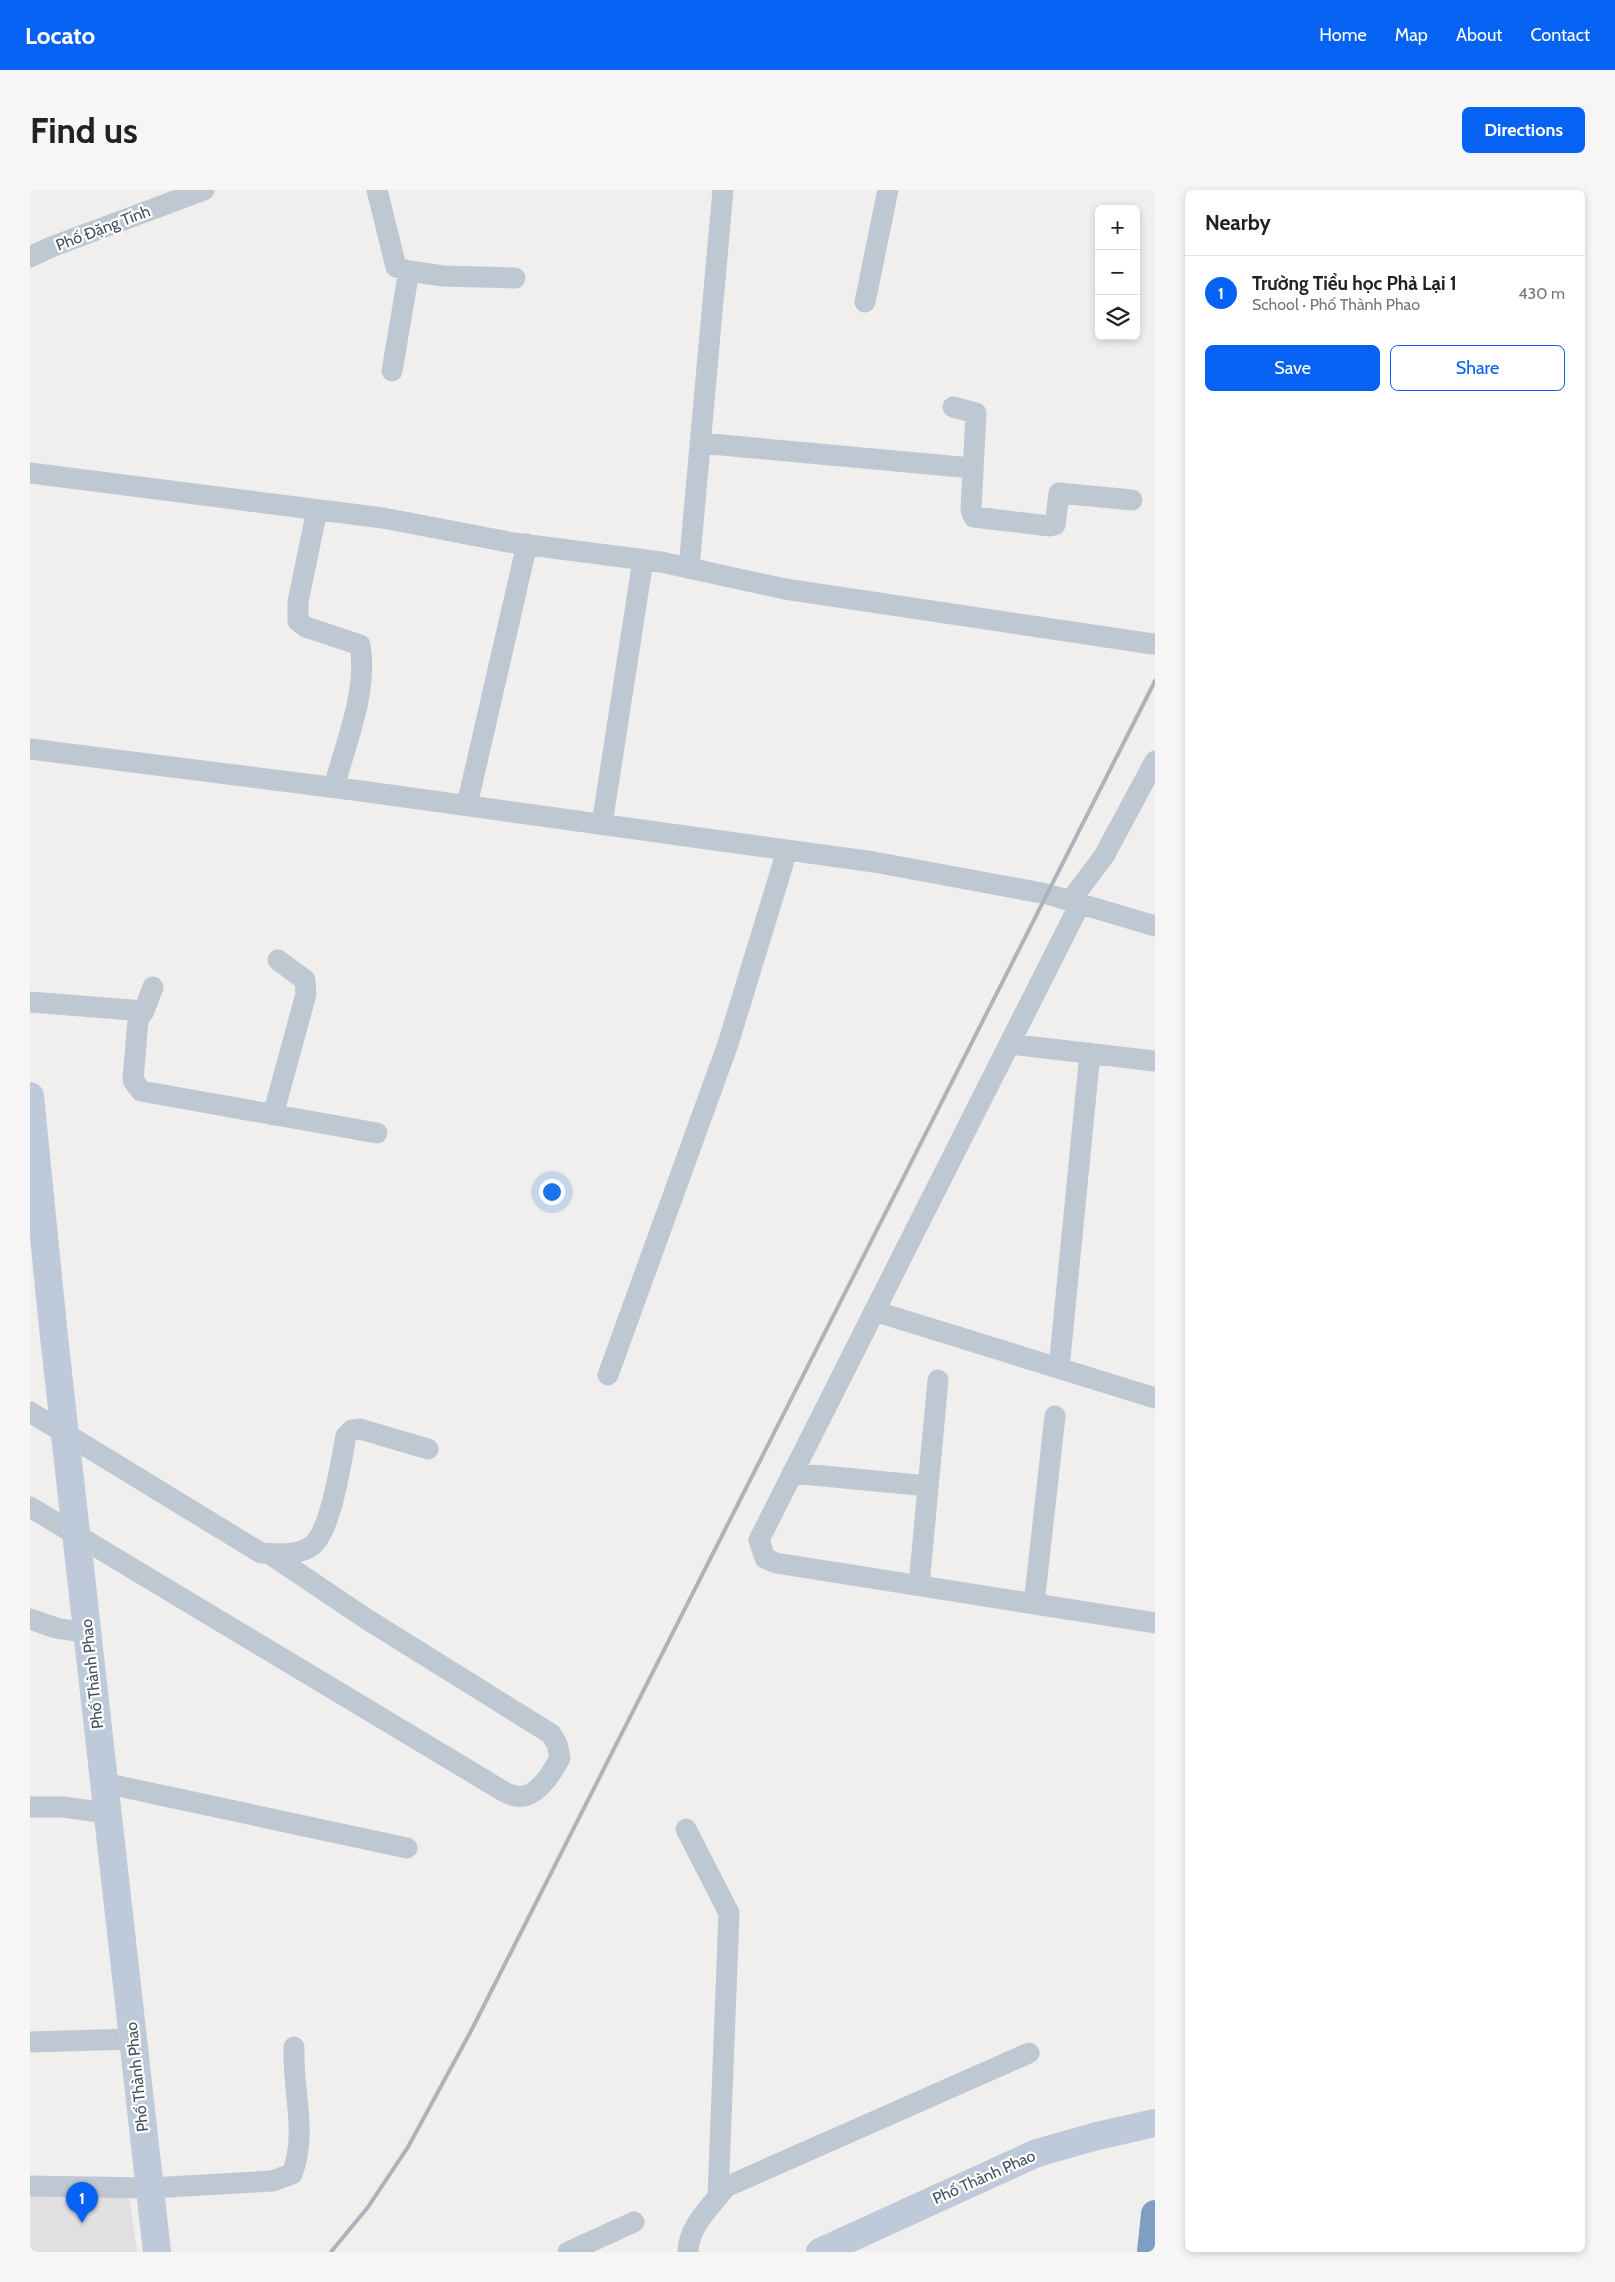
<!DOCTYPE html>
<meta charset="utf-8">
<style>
:root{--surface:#fff;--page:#f6f6f6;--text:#222;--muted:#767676;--line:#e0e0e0;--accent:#0662f3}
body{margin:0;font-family:Cabin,sans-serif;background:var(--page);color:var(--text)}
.controls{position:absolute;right:15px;top:15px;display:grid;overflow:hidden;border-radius:8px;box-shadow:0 2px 8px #0003}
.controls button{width:45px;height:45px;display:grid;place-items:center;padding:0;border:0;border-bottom:1px solid var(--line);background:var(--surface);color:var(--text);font:25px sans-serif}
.you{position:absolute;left:521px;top:1001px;width:18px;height:18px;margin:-12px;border:4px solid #fff;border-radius:50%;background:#1a73e8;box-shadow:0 0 0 8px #1a73e833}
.badge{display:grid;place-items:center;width:32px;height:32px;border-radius:50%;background:var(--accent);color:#fff;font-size:16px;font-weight:700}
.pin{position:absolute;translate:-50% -41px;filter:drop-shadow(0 1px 2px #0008)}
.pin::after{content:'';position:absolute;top:26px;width:18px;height:15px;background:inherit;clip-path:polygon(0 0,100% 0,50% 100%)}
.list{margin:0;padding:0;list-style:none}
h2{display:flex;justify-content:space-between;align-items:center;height:65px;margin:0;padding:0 20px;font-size:21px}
h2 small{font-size:16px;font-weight:400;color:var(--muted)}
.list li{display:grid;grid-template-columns:32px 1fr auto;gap:15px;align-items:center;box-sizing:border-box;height:75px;padding:0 20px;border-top:1px solid var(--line)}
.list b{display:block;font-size:19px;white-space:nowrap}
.list p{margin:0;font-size:16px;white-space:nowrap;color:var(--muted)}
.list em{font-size:16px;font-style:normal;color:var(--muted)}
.actions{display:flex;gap:10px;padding:15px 20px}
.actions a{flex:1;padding:11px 0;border:1px solid var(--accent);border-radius:8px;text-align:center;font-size:18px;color:var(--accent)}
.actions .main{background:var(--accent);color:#fff}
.icon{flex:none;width:28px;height:28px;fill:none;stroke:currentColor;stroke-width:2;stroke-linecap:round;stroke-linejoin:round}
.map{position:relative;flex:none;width:1125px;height:2062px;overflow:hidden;border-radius:8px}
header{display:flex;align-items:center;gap:30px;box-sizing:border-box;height:70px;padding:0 25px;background:var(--accent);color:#fff}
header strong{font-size:24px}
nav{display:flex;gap:28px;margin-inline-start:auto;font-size:18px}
.intro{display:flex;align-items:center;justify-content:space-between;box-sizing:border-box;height:120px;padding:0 30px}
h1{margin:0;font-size:35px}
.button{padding:12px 22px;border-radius:8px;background:var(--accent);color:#fff;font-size:18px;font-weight:700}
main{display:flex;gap:30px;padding:0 30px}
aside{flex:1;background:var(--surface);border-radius:8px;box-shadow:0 2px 8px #0003}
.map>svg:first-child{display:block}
.education{fill:#e2dfe0}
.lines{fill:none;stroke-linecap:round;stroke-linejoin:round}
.street{stroke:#bdc8d2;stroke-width:21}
.secondary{stroke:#becad9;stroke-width:28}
.highway{stroke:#809dc3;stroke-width:28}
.rail{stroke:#afb3b9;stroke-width:4}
.labels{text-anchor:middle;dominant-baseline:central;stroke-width:4.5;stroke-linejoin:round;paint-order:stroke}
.street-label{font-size:16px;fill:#44505e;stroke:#fff}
</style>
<header>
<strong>Locato</strong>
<nav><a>Home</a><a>Map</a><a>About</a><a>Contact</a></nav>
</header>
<div class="intro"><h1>Find us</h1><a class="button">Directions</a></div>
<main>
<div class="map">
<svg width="1125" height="2062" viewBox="0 0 1125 2062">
<rect width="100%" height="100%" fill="#f1eeee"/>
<path class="education" d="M0 2002 99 2004 107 2062H0Z"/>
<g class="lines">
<path class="street" d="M347 0 366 77 379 81 362 181
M0 67 21 57 174 0
M379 81 413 86 485 88
M835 112 858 0
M923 217 946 223 941 320 944 327 1019 336 1025 335 1029 303 1102 310
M670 253 942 278
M0 283 353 328 484 353 631 372 755 399 1123 454
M287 320 268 412V431L276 437 330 455C338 501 316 552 304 597
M659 378 693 0
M0 559 331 601 844 672 1017 704 1125 736
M437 615 497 354
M572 634 613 370
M1040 711 1074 666 1125 571
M1050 714 729 1350 735 1368 746 1373 1125 1433
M123 797 114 821 108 830 103 890 111 901 347 943
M0 812 114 821
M980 854 1125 871
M243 925 276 804 275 790 248 770
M844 1121 1125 1208
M1029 1178 1060 863
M578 1185 698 854 753 674 754 660
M0 1222 231 1363C248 1364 265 1366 280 1357 301 1345 311 1271 316 1246L322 1240 330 1239 398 1259
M762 1283 898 1296
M0 1317 458 1592C466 1597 477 1605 486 1606 506 1610 522 1583 530 1568L527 1554 521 1544 335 1428 240 1364
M889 1395 908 1190
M1004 1414 1025 1226
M0 1429 26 1438 57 1443
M74 1593 377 1658
M0 1617H33L77 1623
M656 1639 699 1723 688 2007
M0 1852 103 1849
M0 1996 120 1998 242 1991 262 1984C278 1944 262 1898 264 1857
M538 2062 604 2032
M658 2062C658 2037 681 2016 696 1997L999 1863"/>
<path class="secondary" d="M0 906 24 1147 127 2062
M790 2062 1007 1963 1067 1946 1125 1933"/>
<path class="highway" d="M1121 2062 1125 2024"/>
<path class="rail" d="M301 2062 338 2017 378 1957 441 1841 1125 491"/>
</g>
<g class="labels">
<g class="street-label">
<text transform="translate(73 38) rotate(-21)">Phố Đặng Tính</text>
<text transform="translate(62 1484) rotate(-96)">Phố Thành Phao</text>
<text transform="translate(107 1887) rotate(-96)">Phố Thành Phao</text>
<text transform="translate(954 1987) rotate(-24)">Phố Thành Phao</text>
</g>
</g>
</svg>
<div class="controls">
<button>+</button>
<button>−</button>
<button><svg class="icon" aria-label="layers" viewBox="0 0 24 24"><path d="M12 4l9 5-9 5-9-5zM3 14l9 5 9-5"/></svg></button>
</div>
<div class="you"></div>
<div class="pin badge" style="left:52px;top:2033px">1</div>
</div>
<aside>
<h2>Nearby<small></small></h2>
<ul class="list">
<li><span class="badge">1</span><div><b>Trường Tiểu học Phả Lại 1</b><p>School · Phố Thành Phao</p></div><em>430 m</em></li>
</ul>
<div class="actions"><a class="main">Save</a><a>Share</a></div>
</aside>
</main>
